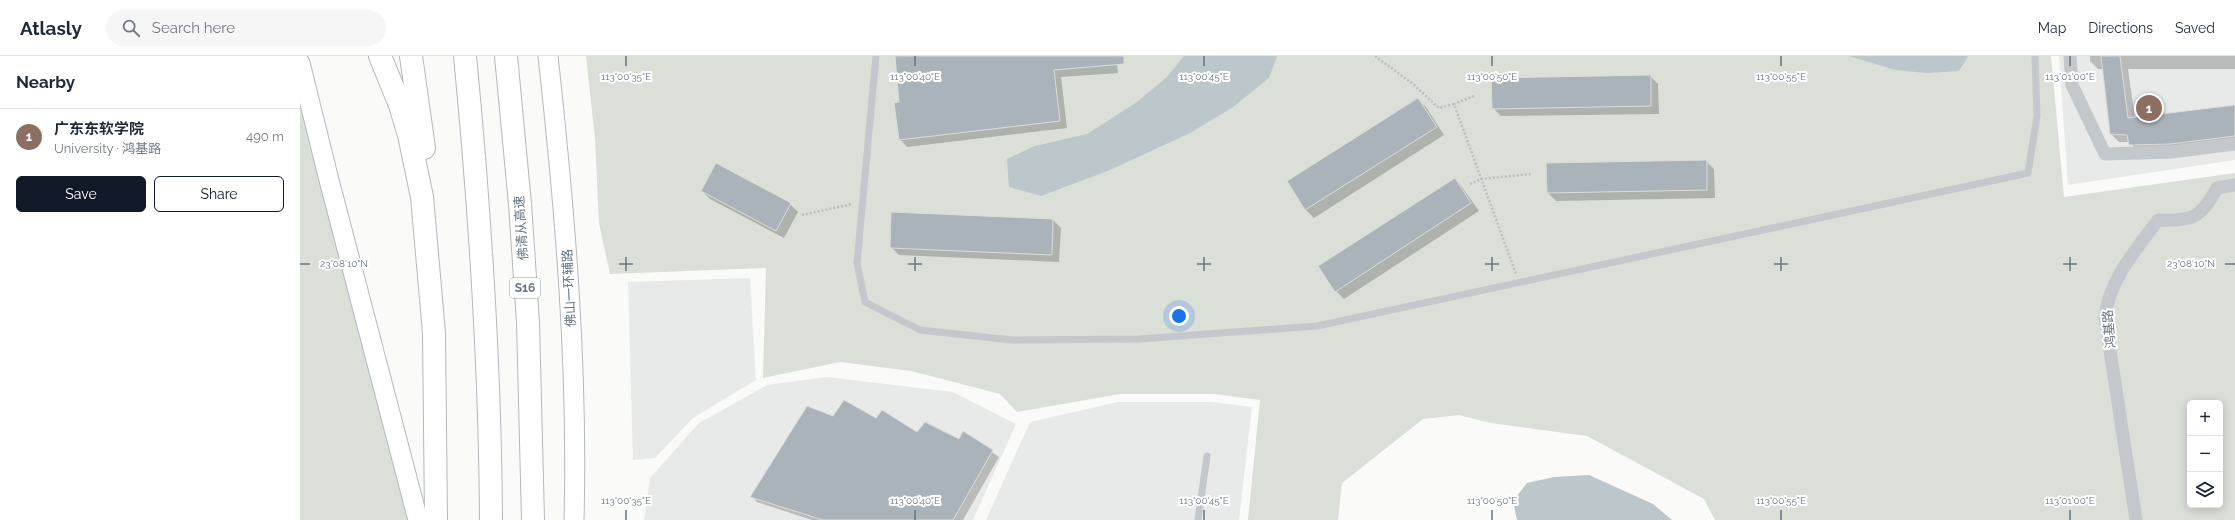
<!DOCTYPE html>
<meta charset="utf-8">
<style>
:root{--surface:#fff;--page:#f6f6f7;--text:#1f2937;--muted:#747a83;--line:#e0e1e3;--accent:#111827}
body{margin:0;font-family:Raleway,"Noto Sans SC",sans-serif;background:var(--page);color:var(--text)}
.controls{position:absolute;right:12px;bottom:12px;display:grid;overflow:hidden;border-radius:6px;box-shadow:0 2px 10px #0003}
.controls button{width:36px;height:36px;display:grid;place-items:center;padding:0;border:0;border-bottom:1px solid var(--line);background:var(--surface);color:var(--text);font:20px sans-serif}
.you{position:absolute;left:879px;top:260px;width:14px;height:14px;margin:-10px;border:3px solid #fff;border-radius:50%;background:#1a73e8;box-shadow:0 0 0 6px #1a73e833}
.badge{display:grid;place-items:center;width:26px;height:26px;border-radius:50%;background:var(--accent);color:#fff;font-size:13px;font-weight:700}
.pin{position:absolute;translate:-50% -50%;border:2px solid #fff;box-shadow:0 1px 4px #0006}
.list{margin:0;padding:0;list-style:none}
h2{display:flex;justify-content:space-between;align-items:center;height:52px;margin:0;padding:0 16px;font-size:17px}
h2 small{font-size:13px;font-weight:400;color:var(--muted)}
.list li{display:grid;grid-template-columns:26px 1fr auto;gap:12px;align-items:center;box-sizing:border-box;height:56px;padding:0 16px;border-top:1px solid var(--line)}
.list b{display:block;font-size:15px;white-space:nowrap}
.list p{margin:0;font-size:13px;white-space:nowrap;color:var(--muted)}
.list em{font-size:13px;font-style:normal;color:var(--muted)}
.actions{display:flex;gap:8px;padding:12px 16px}
.actions a{flex:1;padding:9px 0;border:1px solid var(--accent);border-radius:6px;text-align:center;font-size:14px;color:var(--accent)}
.actions .main{background:var(--accent);color:#fff}
.icon{flex:none;width:22px;height:22px;fill:none;stroke:currentColor;stroke-width:2;stroke-linecap:round;stroke-linejoin:round}
.map{position:relative;flex:none;width:1935px;height:464px;overflow:hidden}
header{display:flex;align-items:center;gap:24px;box-sizing:border-box;height:56px;padding:0 20px;background:var(--surface);border-bottom:1px solid var(--line)}
header strong{font-size:19px}
nav{display:flex;gap:22px;margin-inline-start:auto;font-size:14px}
.search{width:280px;height:36px;background:var(--page);display:flex;align-items:center;gap:10px;box-sizing:border-box;padding:0 14px;border-radius:22px;color:var(--muted);font-size:15px}
main{display:flex}
aside{flex:1;background:var(--surface)}
.map>svg:first-child{display:block}
.built{fill:#e8e9e9}
.green{fill:#dadfd7;fill-rule:evenodd}
.water{fill:#bbc7cb}
.shadow{fill:#0003}
.building{fill:#aab3b9;stroke:#dcdcda}
.lines{fill:none;stroke-linecap:round;stroke-linejoin:round}
.secondary-casing{stroke:#b3babf;stroke-width:21}
.highway-casing{stroke:#b4b9bd;stroke-width:24}
.path{stroke:#bbbfc2;stroke-width:2.5;stroke-dasharray:2 2;stroke-linecap:butt}
.lane{stroke:#c3c8cc;stroke-width:7}
.street{stroke:#c3c8cc;stroke-width:13}
.secondary{stroke:#fff;stroke-width:19}
.highway{stroke:#fff;stroke-width:22}
.ticks{fill:none;stroke:#657683;stroke-width:1.5}
.labels{text-anchor:middle;dominant-baseline:central;stroke-width:4;stroke-linejoin:round;paint-order:stroke}
.shield{fill:#fff;stroke:#939fa8;stroke-width:1}
.shield-label{font-size:12px;font-weight:bold;fill:#657683}
.street-label{font-size:13px;fill:#657683;stroke:#fff}
.ticks-label{font-size:10px;text-anchor:middle;fill:#657683;stroke:#fff;stroke-width:4;stroke-linejoin:round;paint-order:stroke}
</style>
<header>
<strong>Atlasly</strong>
<div class="search"><svg class="icon" aria-label="search" viewBox="0 0 24 24"><circle cx="10" cy="10" r="6"/><path d="M15 15l6 6"/></svg>Search here</div>
<nav><a>Map</a><a>Directions</a><a>Saved</a></nav>
</header>
<main>
<aside>
<h2>Nearby<small></small></h2>
<ul class="list">
<li><span class="badge" style="background:#8d6e63">1</span><div><b>广东东软学院</b><p>University · 鸿基路</p></div><em>490 m</em></li>
</ul>
<div class="actions"><a class="main">Save</a><a>Share</a></div>
</aside>
<div class="map">
<svg width="1935" height="464" viewBox="0 0 1935 464">
<rect width="100%" height="100%" fill="#fafaf8"/>
<path class="built" d="M1759 0H1935V104L1768 129Z
M450 222 456 324 393 362 355 402 333 404 328 226Z
M527 321 653 336 716 368 673 464H344L350 422 399 367 467 329Z
M818 346H912L952 351 939 464H686L730 366Z"/>
<path class="green" d="M286 0H1751L1764 141 1935 117V464H1415L1404 443 1287 380 1191 367 1159 359 1123 363 1042 427 1038 464H948L960 344 914 338H820L717 356 700 338 611 315 540 306 463 322 466 212 310 218 299 167 295 83ZM1890 347H1920V449H1890Z
M0 48 109 464H0Z"/>
<path class="water" d="M884 0H977L969 22 933 51 890 77 810 114 741 140 709 131 707 103 735 90 787 78 837 46 867 21Z
M1549 0H1668L1659 15 1627 17 1595 14Z
M1289 419 1353 448 1372 464H1217L1213 445 1227 427 1254 421Z"/>
<path class="shadow" d="M596 0H816L818 17 761 21 767 72 607 91 600 83V47Z
M1790 0H1935V13H1828L1835 63 1935 50V88L1838 97 1830 86H1819L1811 78 1804 13H1798L1790 5Z
M1350 20 1358 28 1359 58 1201 60 1193 52Z
M1118 44 1126 51 1144 79 1014 162 1006 154 988 126Z
M1406 105 1414 113 1415 142 1256 145 1248 137Z
M1155 123 1162 131 1179 155 1044 243 1036 235Z
M402 135 490 148 498 156 484 182 410 143Z
M753 164 761 172 759 206 599 199 591 191Z
M533 361 577 364 618 378 659 385 664 376 699 401 663 464H512L457 446 452 440Z"/>
<path class="building" d="M595 0H824V8L754 14 760 65 599 84 594 47 599 46Z
M1801 0H1820L1828 62 1935 49V80L1870 88 1829 89 1827 79 1810 78Z
M1351 19V50L1192 53 1191 22Z
M1118 42 1137 71 1005 154 987 125Z
M1407 104V134L1247 137 1246 107Z
M416 107 491 147 476 175 401 135Z
M1155 122 1171 147 1035 236 1018 210Z
M591 156 753 163 752 199 590 192Z
M544 344 576 362 582 354 617 376 625 366 659 383 663 375 693 394 653 464H523L450 441 507 350 533 360Z"/>
<g class="lines">
<g class="secondary-casing">
<path id="secondary" d="M248 0C265 154 278 309 274 464
M0 7 29 124 118 464"/>
</g>
<g class="highway-casing">
<path id="highway" d="M80 0 100 49 109 79 122 141 134 277 136 464
M111 0 124 92
M165 0C180 155 190 309 191 464
M206 0 220 148 228 266 233 464"/>
</g>
<path class="path" d="M1075 0 1113 28 1139 52 1154 48
M1174 40 1154 48 1216 218
M1170 128 1181 123 1231 118
M502 159 552 148"/>
<path class="lane" d="M576 0 557 207 565 246 620 274 712 284 839 283 1017 270 1728 117 1737 60 1735 0
M898 464 907 400"/>
<path class="street" d="M1770 0 1772 29 1805 98 1871 96 1935 88
M1836 464 1805 262C1809 223 1836 194 1858 164 1892 165 1900 163 1917 132L1935 129"/>
<use href="#secondary" class="secondary"/>
<use href="#highway" class="highway"/>
</g>
<path class="ticks" d="M326 0V10M615 0V10M904 0V10M1192 0V10M1481 0V10M1770 0V10M326 201V215M615 201V215M904 201V215M1192 201V215M1481 201V215M1770 201V215M0 208H10M319 208H333M608 208H622M897 208H911M1185 208H1199M1474 208H1488M1763 208H1777M1925 208H1935M326 454V464M615 454V464M904 454V464M1192 454V464M1481 454V464M1770 454V464"/>
<g class="labels">
<rect class="shield" x="210" y="222" width="30" height="20" rx="3"/>
<g class="shield-label">
<text x="225" y="232">S16</text>
</g>
<g class="street-label">
<text transform="translate(221 172) rotate(-94)">佛清从高速</text>
<text transform="translate(269 232) rotate(-93)">佛山一环辅路</text>
<text transform="translate(1809 273) rotate(-95)">鸿基路</text>
</g>
</g>
<g class="ticks-label">
<text x="326" y="24">113°00'35"E</text>
<text x="615" y="24">113°00'40"E</text>
<text x="904" y="24">113°00'45"E</text>
<text x="1192" y="24">113°00'50"E</text>
<text x="1481" y="24">113°00'55"E</text>
<text x="1770" y="24">113°01'00"E</text>
<text x="44" y="211">23°08'10"N</text>
<text x="1891" y="211">23°08'10"N</text>
<text x="326" y="448">113°00'35"E</text>
<text x="615" y="448">113°00'40"E</text>
<text x="904" y="448">113°00'45"E</text>
<text x="1192" y="448">113°00'50"E</text>
<text x="1481" y="448">113°00'55"E</text>
<text x="1770" y="448">113°01'00"E</text>
</g>
</svg>
<div class="controls">
<button>+</button>
<button>−</button>
<button><svg class="icon" aria-label="layers" viewBox="0 0 24 24"><path d="M12 4l9 5-9 5-9-5zM3 14l9 5 9-5"/></svg></button>
</div>
<div class="you"></div>
<div class="pin badge" style="left:1849px;top:52px;background:#8d6e63">1</div>
</div>
</main>
